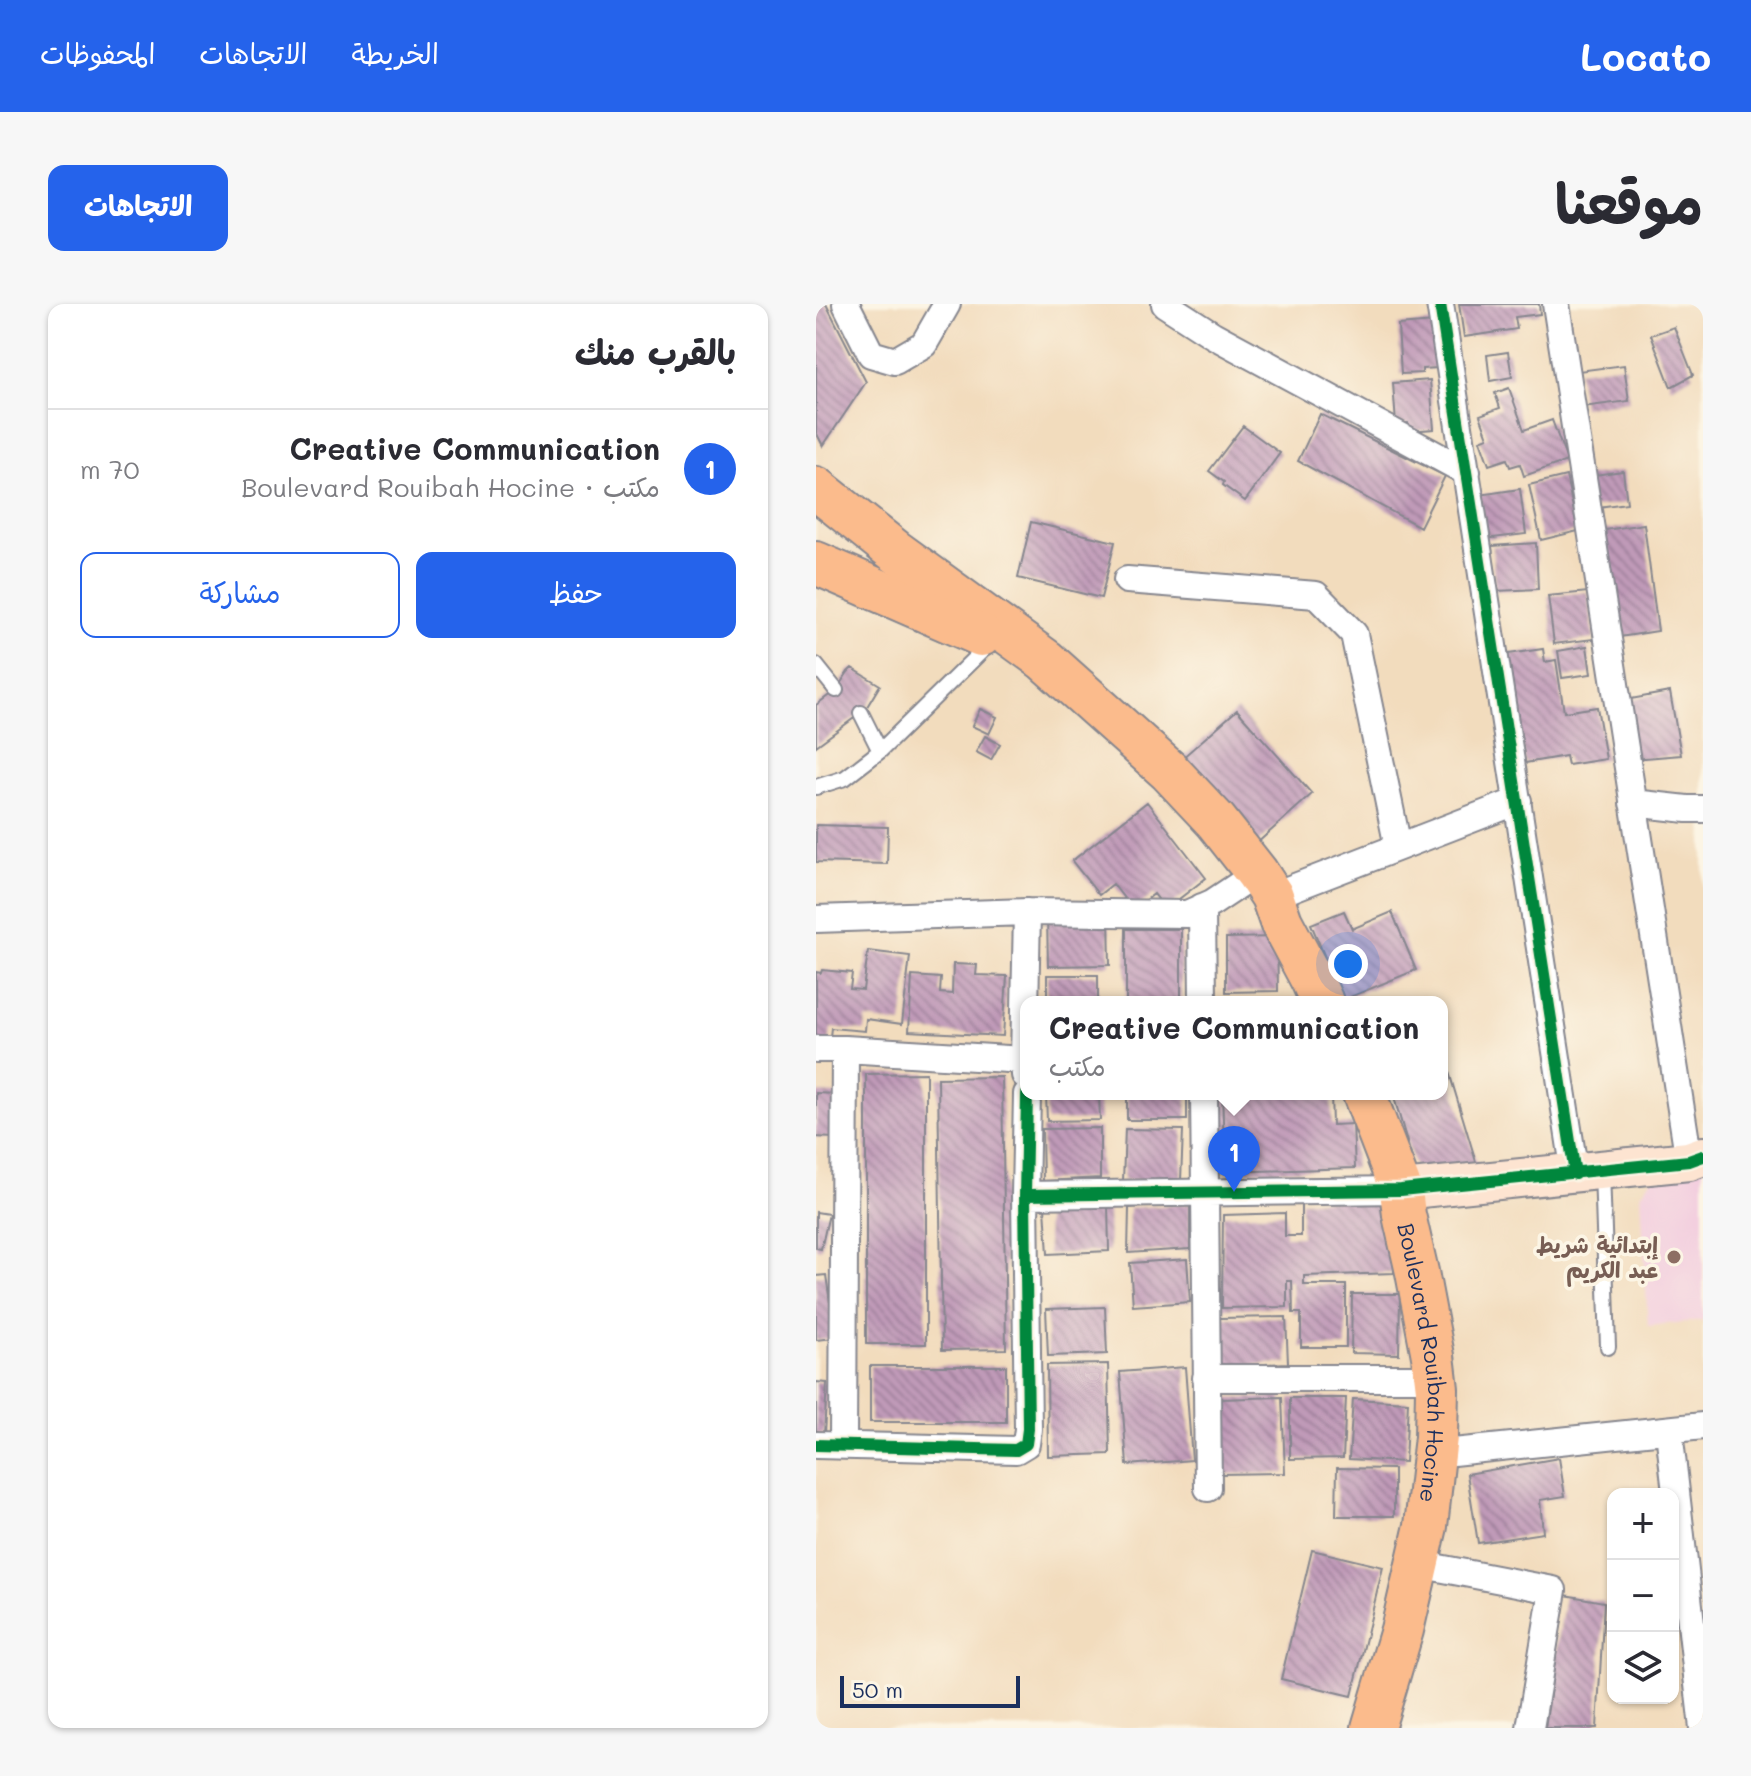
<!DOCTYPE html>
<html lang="ar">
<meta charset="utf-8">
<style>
:root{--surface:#fff;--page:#f7f7f7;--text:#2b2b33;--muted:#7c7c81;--line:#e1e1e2;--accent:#2563eb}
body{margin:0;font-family:Mali,"Playpen Sans Arabic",sans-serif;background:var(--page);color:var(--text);direction:rtl}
.controls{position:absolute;right:24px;bottom:24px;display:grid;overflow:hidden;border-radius:16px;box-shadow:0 2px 6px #0004}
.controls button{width:72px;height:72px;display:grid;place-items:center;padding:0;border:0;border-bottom:2px solid var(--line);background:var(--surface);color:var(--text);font:40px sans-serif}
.scale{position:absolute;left:24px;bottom:20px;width:180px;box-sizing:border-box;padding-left:8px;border:4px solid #1b2f5e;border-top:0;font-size:22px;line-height:28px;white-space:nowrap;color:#1b2f5e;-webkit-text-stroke:6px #fcf5e5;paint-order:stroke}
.you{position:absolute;left:532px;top:660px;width:28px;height:28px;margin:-20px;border:6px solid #fff;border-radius:50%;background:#1a73e8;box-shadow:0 0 0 12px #1a73e833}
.badge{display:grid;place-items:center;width:52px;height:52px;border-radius:50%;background:var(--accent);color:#fff;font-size:26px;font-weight:700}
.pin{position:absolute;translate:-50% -66px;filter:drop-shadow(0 2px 4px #0008)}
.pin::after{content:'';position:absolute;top:42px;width:28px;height:24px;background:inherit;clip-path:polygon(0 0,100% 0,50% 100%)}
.popup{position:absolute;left:204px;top:692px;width:428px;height:104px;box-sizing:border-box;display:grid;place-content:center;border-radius:16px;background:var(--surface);filter:drop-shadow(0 2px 6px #0005);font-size:26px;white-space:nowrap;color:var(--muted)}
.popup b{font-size:30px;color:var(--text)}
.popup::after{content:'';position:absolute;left:50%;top:100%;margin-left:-16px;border:16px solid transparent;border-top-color:var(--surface)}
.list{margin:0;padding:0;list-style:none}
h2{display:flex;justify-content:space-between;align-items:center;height:104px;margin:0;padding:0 32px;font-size:34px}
h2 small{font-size:26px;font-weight:400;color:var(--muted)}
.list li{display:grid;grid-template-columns:52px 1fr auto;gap:24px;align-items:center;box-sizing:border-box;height:120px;padding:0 32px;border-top:2px solid var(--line)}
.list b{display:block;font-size:30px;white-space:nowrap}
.list p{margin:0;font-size:26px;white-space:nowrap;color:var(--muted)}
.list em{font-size:26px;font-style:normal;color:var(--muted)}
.actions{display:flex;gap:16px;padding:24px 32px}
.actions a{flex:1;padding:18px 0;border:2px solid var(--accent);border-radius:16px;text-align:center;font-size:28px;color:var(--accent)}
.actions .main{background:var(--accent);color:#fff}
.icon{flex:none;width:44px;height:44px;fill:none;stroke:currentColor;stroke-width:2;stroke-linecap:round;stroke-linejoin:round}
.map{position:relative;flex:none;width:887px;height:1424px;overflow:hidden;direction:ltr;border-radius:16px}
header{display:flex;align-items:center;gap:48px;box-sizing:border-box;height:112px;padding:0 40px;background:var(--accent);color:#fff}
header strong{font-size:38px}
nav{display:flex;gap:44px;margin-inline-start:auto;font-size:28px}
.intro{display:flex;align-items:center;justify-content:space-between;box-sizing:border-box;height:192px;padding:0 48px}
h1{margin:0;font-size:56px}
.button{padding:20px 36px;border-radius:16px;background:var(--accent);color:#fff;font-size:28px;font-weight:700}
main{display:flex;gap:48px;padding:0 48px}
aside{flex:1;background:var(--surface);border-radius:16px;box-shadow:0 2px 6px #0004}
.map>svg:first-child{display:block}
.built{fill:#f3cfdf}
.building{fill:url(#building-back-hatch)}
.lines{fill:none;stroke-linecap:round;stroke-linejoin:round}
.lane-casing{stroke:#86868e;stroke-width:18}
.street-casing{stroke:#86868e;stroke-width:30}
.secondary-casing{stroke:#86868e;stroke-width:42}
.primary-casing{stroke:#86868e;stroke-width:46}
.lane{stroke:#fff;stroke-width:14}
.street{stroke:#fff;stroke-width:26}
.secondary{stroke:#fde4d1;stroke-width:38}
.primary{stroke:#fbbb8c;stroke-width:42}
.cycleway-casing{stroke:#fcf5e5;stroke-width:17}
.cycleway{stroke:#00873e;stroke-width:12}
.education-dot{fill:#8d6e63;stroke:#fcf5e5;stroke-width:3}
.labels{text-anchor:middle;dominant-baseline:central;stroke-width:7;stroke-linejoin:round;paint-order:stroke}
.education-label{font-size:22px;font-weight:bold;fill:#785e54;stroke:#fcf5e5;text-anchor:end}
.street-label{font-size:22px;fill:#1b2f5e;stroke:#fcf5e5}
</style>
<header>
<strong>Locato</strong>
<nav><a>الخريطة</a><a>الاتجاهات</a><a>المحفوظات</a></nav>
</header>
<div class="intro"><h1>موقعنا</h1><a class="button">الاتجاهات</a></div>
<main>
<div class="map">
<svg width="887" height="1424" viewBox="0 0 887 1424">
<defs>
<pattern id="building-back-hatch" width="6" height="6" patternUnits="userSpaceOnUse" patternTransform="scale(2)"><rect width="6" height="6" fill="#c09ab8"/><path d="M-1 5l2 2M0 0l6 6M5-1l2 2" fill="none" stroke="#9b7e99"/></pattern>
</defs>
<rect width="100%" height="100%" fill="#fcf5e5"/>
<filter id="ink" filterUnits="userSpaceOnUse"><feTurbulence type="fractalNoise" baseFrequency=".0125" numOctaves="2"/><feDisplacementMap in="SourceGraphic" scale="16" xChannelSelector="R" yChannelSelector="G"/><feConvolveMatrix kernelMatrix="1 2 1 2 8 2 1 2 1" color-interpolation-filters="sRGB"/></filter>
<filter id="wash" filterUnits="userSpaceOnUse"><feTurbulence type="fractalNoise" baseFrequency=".006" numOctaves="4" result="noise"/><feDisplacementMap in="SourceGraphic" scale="32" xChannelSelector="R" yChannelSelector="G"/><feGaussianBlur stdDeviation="1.8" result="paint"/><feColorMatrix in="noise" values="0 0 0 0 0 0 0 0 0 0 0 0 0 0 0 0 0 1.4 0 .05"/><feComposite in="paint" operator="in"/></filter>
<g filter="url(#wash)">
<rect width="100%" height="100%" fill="#f2dcbd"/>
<path class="built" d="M887 861V1016L832 1022 825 891 841 866Z"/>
<g id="blocks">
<path class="building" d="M0 0H10L50 78 7 142 0 128Z
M643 0H723L724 10 699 13 701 25 648 33Z
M619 18 622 64 606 65V69L585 70 582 21Z
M858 23 877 71 855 83 835 31Z
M692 48 696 73 674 77 671 51Z
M808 61 813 97 767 103 762 67Z
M614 76 618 125 593 127 592 119 580 120 577 79Z
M693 84 708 126 736 116 751 157 708 172 704 160 694 163 691 155 673 161 664 136 672 133 664 111 684 104 679 89Z
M504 110 629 172 604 223 482 157Z
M427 122 464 149 429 197 407 181 408 178 393 167Z
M807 167 811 199 775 204 771 172Z
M750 172 762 227 725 236 713 181Z
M704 185 710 230 669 235 663 191Z
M215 218 299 238 285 294 202 274Z
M828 220 842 327 797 334 783 227Z
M720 239 722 285 679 287 676 242Z
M772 288 778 335 738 340 732 292Z
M771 342 775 370 746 374 742 347Z
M727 345 729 358 740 356 748 408 781 403 790 455 752 461 750 452 709 459 692 350Z
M36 364 64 381 49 406 0 442V401L20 386 32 368Z
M854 388 865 451 817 455 809 396Z
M164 405 181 413 173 430 156 422Z
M421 406 496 490 440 540 365 455Z
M169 432 184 440 175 456 160 448Z
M331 498 390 574 350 605 338 590 317 606 297 580 283 591 256 557Z
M0 521 72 523 71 560 0 558Z
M528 607 536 625 576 608 600 666 527 696 495 620Z
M293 611 294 661 232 662 231 612Z
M310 625H365V698H310Z
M461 633 462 687 410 688V634Z
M52 647 94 652 86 720 50 715 49 727 15 724 13 741 0 739V668L5 669 6 666 36 669 34 685 47 686Z
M137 660 161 661 160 671 191 672 187 732 93 727 96 672 125 674 124 689 136 690Z
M231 671H282V698H231Z
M630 758 661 861 603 878 577 790H626V760Z
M110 769V1040H50V770Z
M186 773 190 1045 126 1046 122 774Z
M0 789 20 790 18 834 0 833Z
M230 790H283L284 816 231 817Z
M311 790H371V816H311Z
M406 790H515L516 821 537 820 539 864 409 868Z
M284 824V874L227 877 226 825Z
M309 825 367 826 365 876 307 877Z
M576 894 578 969 488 972V981H530V1043H485V1009H477L476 977H471V1003L406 1004 407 911 469 909V932H485V897Z
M292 900 293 947 232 950 229 903Z
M374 900V945L312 949 313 904Z
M0 908 13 910 5 945 0 944Z
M371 955 374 998 317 1002 314 959Z
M10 971 19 1034 0 1036V972Z
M536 990H584L583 1050 535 1049Z
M289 1003 291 1050 232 1052 230 1005Z
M470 1013 472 1059 403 1062 404 1014Z
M292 1060 294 1150 232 1152 231 1061Z
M54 1062H190V1118H54Z
M369 1063 376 1156 311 1161 304 1068Z
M0 1078 11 1079 8 1130 0 1129Z
M466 1093 469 1169 404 1170 405 1095Z
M474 1094H530L527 1154 474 1155Z
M537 1095 592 1098 589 1158 533 1155Z
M743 1154 749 1192 724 1196 727 1229 662 1239 651 1170Z
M521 1164 578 1165V1212H520Z
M496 1246 567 1263 536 1392 465 1375Z
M749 1291 788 1298 781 1424H729Z"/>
</g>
</g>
<g filter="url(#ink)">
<use href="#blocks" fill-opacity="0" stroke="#86868e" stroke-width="2"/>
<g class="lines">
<g class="lane-casing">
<path id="lane" d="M0 361 20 386
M45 409 64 447
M0 483 29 474 64 447 173 340
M786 867 792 1043"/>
</g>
<g class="street-casing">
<path id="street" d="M30 0 55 50 79 57 108 40 131 0
M349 0 397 31 651 168
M624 0 759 870
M740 0 873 857
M311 276 500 291 538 330 582 543
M817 499 871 505H887
M456 592 702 497
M386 603 387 698
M0 615 211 608 371 610 396 599 441 569
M0 745H29L208 756
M209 771 208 756 211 608
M388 790 392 1184
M209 891 585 886
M390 1074H619
M853 1127 887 1424
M0 1141 200 1146 210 1140 212 1125 209 891 211 790
M27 1141 29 745
M618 1150 887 1122
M602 1260 737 1286 714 1424"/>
</g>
<g class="secondary-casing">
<path id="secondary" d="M585 886 873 857 887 852"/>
</g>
<g class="primary-casing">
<g id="primary">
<path d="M0 184 79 247 229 356 353 467 400 517 441 569 456 592 465 618 496 676 506 698"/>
<path d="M0 259 165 331"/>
<path id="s1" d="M548 790 585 886 588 911 601 968 617 1052 621 1085 620 1133 610 1222 586 1326 557 1424"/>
</g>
</g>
<use href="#lane" class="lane"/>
<use href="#street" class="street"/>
<use href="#secondary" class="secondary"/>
<use href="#primary" class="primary"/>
<g class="cycleway-casing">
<path id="cycleway" d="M624 0 759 870
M209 891 585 886 873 857 887 852
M0 1141 200 1146 210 1140 212 1125 209 891 211 790"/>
</g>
<use href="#cycleway" class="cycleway"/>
</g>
</g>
<circle class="education-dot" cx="858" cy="953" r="8"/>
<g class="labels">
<g class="education-label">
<text x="842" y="940">إبتدائية شريط<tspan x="842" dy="25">عبد الكريم</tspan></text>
</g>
<g class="street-label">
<text stroke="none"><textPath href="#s1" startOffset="278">Boulevard Rouibah Hocine</textPath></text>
</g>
</g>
</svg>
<div class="controls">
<button>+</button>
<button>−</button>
<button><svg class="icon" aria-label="layers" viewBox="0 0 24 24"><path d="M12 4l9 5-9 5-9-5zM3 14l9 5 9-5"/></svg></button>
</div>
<div class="scale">50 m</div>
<div class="you"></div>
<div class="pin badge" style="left:418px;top:888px">1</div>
<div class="popup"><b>Creative Communication</b>مكتب</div>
</div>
<aside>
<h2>بالقرب منك<small></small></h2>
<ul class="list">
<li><span class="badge">1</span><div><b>Creative Communication</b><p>مكتب · Boulevard Rouibah Hocine</p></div><em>70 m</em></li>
</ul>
<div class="actions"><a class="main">حفظ</a><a>مشاركة</a></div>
</aside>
</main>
